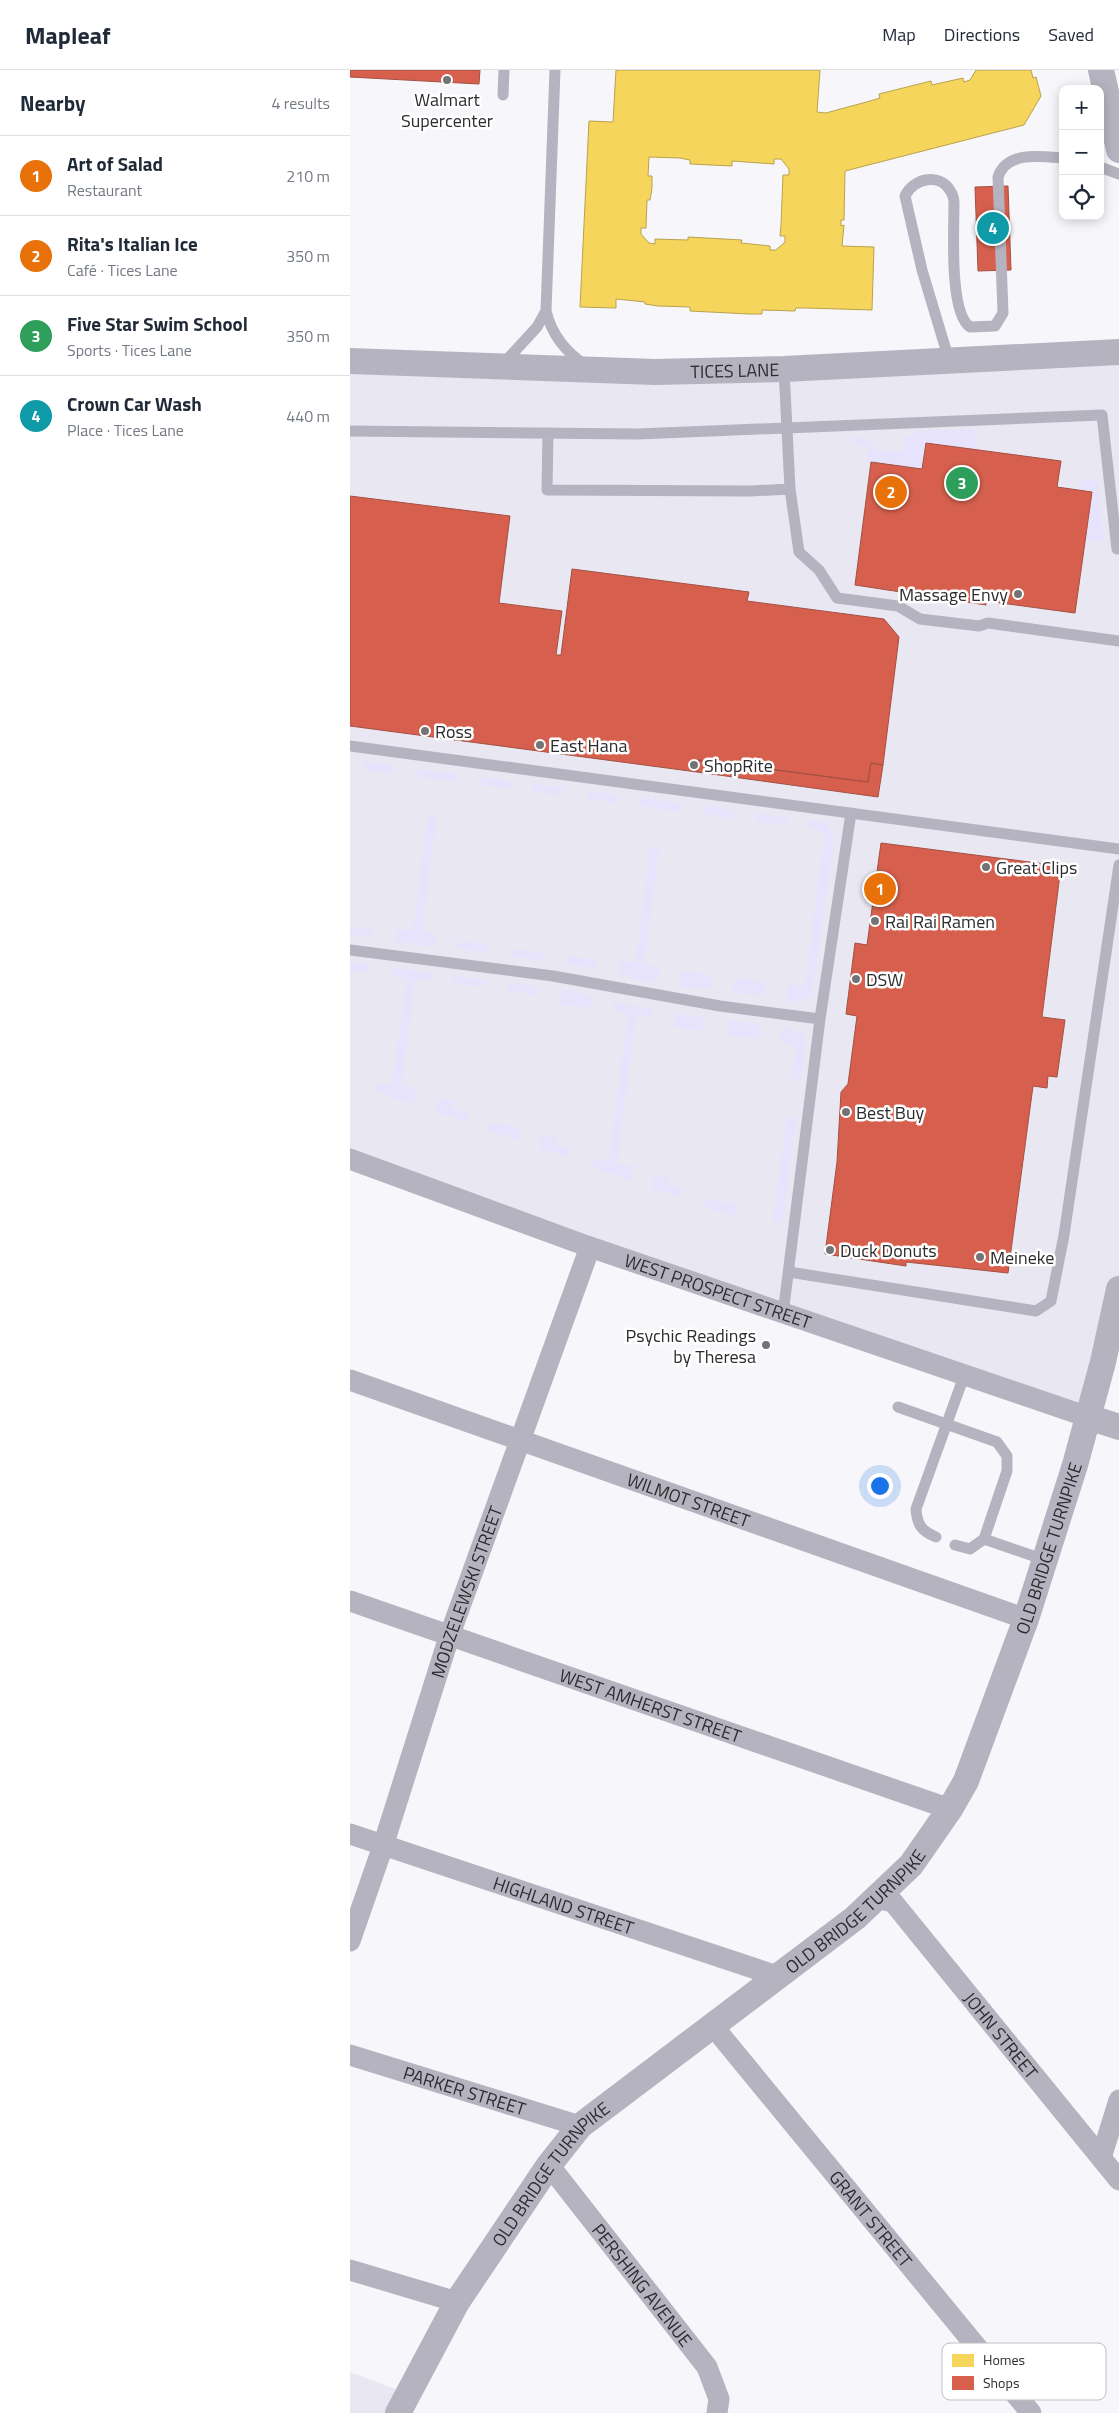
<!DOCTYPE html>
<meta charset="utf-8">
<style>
:root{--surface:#fff;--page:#f6f6f7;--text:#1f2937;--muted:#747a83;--line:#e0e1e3;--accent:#737375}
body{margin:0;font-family:"Titillium Web",sans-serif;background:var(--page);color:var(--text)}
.controls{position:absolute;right:15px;top:15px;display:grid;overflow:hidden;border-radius:10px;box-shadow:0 2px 12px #0003}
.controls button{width:45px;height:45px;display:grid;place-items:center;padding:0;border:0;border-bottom:1px solid var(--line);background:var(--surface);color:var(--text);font:25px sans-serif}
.you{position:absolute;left:529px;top:1415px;width:18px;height:18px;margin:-12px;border:4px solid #fff;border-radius:50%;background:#1a73e8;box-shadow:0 0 0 8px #1a73e833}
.badge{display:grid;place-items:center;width:32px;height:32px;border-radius:50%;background:var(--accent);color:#fff;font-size:16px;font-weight:700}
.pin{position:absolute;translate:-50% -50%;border:2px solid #fff;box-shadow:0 1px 5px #0006}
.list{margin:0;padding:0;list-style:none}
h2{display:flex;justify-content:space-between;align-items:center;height:65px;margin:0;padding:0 20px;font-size:21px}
h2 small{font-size:16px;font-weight:400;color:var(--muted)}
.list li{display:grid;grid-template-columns:32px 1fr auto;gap:15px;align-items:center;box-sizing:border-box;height:80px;padding:0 20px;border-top:1px solid var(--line)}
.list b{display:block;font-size:19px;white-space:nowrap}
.list p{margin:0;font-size:16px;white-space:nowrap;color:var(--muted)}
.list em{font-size:16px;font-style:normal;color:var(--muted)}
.icon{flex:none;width:28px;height:28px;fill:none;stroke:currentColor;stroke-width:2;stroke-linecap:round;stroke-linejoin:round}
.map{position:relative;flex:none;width:769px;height:2343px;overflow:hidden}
header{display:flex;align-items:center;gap:30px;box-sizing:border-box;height:70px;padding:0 25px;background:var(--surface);border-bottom:1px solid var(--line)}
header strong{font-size:24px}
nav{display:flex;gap:28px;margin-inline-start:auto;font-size:18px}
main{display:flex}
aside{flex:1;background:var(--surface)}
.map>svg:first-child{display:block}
.built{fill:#e9e7f1}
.green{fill:#e8e3fd}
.homes{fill:#f6d55c;stroke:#b9a24e;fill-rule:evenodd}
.shops{fill:#d6604d;stroke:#a35044}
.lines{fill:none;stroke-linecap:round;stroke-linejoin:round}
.service{stroke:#b5b3bf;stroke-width:11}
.minor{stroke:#b5b3bf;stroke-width:21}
.tertiary{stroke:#b5b3bf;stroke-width:26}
.poi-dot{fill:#737375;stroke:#fff;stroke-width:2}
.labels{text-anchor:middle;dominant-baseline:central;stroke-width:5;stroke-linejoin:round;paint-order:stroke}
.poi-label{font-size:18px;fill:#2c2c2e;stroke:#fff;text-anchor:start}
.street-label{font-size:18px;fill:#2c2c2e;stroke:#fff}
.key{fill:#fff;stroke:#c0c0c0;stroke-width:1}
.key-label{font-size:14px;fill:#2c2c2e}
</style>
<header>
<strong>Mapleaf</strong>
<nav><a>Map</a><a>Directions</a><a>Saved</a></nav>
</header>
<main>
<aside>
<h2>Nearby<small>4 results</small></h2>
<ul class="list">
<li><span class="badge" style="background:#e8710a">1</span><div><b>Art of Salad</b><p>Restaurant</p></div><em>210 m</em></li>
<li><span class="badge" style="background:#e8710a">2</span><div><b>Rita's Italian Ice</b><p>Café · Tices Lane</p></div><em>350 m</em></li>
<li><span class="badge" style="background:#2e9e5b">3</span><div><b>Five Star Swim School</b><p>Sports · Tices Lane</p></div><em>350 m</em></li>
<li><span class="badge" style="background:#0f9aa8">4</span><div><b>Crown Car Wash</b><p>Place · Tices Lane</p></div><em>440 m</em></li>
</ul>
</aside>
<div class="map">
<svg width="769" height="2343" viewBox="0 0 769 2343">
<rect width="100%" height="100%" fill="#f7f6fa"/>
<path class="built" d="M769 282V1219L738 1347 0 1089V291L305 302Z
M0 2302 58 2324 48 2343H0Z"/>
<path class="green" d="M623 359 627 364 625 379 576 373 572 399 517 391 518 376 505 375 501 370 505 366 523 371 522 379 550 383 556 369 566 361Z
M730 408 748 412 754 472 736 470 742 422 729 420Z
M17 692 43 695 47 699 42 704 16 700 13 695Z
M70 699 106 704 109 708 104 712 70 707 67 702Z
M133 707 159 711 162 715 158 719 132 715 129 711Z
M186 714 212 718 215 722 211 726 185 722 182 718Z
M240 721 266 725 269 729 265 733 239 729 236 725Z
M293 728 329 733 331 738 327 741 292 736 289 732Z
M356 736 382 740 385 744 381 748 355 744 352 740Z
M409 743 435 747 438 751 434 755 408 752 406 747Z
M78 747H86L72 862 87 865V874L83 877 49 872 45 869 48 860H63Z
M463 750 478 755 484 767 462 925 451 932 440 931 436 926 438 915 455 916 475 763 459 759V754Z
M300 778 309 779 294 894 309 897 308 910 304 913 271 905 267 901 270 892H286Z
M0 857 21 860 24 864 20 868 0 865Z
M111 871 137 875 140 879 136 883 110 879 107 875Z
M165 879 191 882 194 887 190 890 163 887 161 882Z
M218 886 244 889 247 894 243 898 217 894 214 890Z
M0 892 17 894 20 899 16 903 0 901Z
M44 898 79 902 83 907 78 911 65 910 51 1015 66 1019 65 1031 61 1034 28 1022 25 1019 28 1013 42 1014 57 909 41 905V899Z
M334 901 362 906 360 919 330 916V904Z
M106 906 132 910 136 914 132 917 105 914 103 909Z
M387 908 416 913 414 926 383 923 384 911Z
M160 913 186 916 189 921 185 925 159 921 157 917Z
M214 920 239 925 242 929 241 935 238 938 212 935 209 931 210 923Z
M264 932 301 939 304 944 300 948 286 945 267 1094 282 1097V1107L278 1110 245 1098 241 1095 245 1089 259 1091 278 944 262 939Z
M328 944 356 948 355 961 324 957 325 946Z
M382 951 408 954 410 958V966L406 969 378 964V954Z
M435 958 450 962 456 970 451 1009 442 1008 446 976 430 972 431 961Z
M90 1029 103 1031 102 1039 118 1042 116 1051 86 1042V1032Z
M437 1047 446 1048 432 1153 423 1152Z
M142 1053 170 1058 168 1070 139 1061 138 1056Z
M194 1066 207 1068 206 1075 221 1079 220 1087 190 1079 191 1069Z
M307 1106 320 1107 319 1115 334 1119 332 1127 303 1119V1109Z
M358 1129 387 1134 385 1146 355 1137V1132Z"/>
<path class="homes" d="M266 0H470L467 42 476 43 520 31 530 28 529 24 581 11 582 15 613 8 614 12 620 10 626 0H681L683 8 686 7 691 26 674 55 495 101 494 150H491V156L494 155 492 176 524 177 522 240 456 238H446L445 241 412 240V244H399L340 241V237L308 236 295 234V232L266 229V238L230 237 239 51 263 52ZM299 87 330 88 340 90V94L382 96V91L424 94V89H431L439 99V105H433L431 155 430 166H435V172L426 180H420V176L391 173 392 170 338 167V170L305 169V174L299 173 291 164V158H296L297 130H300L302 118V106H298Z"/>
<path class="shops" d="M0 0H130L129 14 0 7Z
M658 116 661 200 628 201 625 117Z
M576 373 711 391 707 417 742 422 725 543 636 531V535L505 515 521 392 572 399Z
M0 426 160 446 149 533 212 541 206 585H211L222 499 399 522 397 531 534 549 549 567 533 695 521 693 518 712 349 690 347 702 0 656Z
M349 690 518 712 521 693 533 695 528 727 347 702Z
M531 773 711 796 692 947 715 950 707 1007 698 1006 697 1018 683 1016 658 1203 556 1192V1196L475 1184 487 1092 491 1022 498 1014 507 946 496 944 505 873 517 875Z"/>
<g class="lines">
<path class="service" d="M153 25 154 0
M750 97 769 104
M196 241C202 265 215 281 235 295
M599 290 572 200 555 126C563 108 591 102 601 122 603 125 604 130 604 134 604 160 599 243 620 257L645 256 653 243 648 107C657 81 690 86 713 88
M154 293 187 257 196 241 205 0
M434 299 440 419 449 482 469 500 487 528 548 536 570 549 629 556 638 553 769 571
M0 361 288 364 752 345 767 479
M198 363 197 420 400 421 440 419
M0 676 769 779
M0 880 203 906 370 936 470 949
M439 1202 686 1241 701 1231 714 1165 769 795
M433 1244 470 949 501 743
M548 1337 647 1372 657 1386V1401L634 1469 695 1490
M586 1467C571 1461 567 1454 566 1439L614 1306
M605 1475 620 1479 634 1469"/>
<g class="minor">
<path id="s1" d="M0 1089 237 1176 738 1347"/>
<path id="s2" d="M0 1310 676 1549"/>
<path id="s3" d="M0 1531 600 1739"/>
<path id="s4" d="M0 1764 427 1906"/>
<path id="s5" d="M527 1828 543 1832 769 2110"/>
<path id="s6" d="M0 1871 33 1776 99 1567 240 1177"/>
<path id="s7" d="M364 1953 372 1967 681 2343"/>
<path id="s8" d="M0 1985 230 2056"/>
<path d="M751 2088 769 2030"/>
<path id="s9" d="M199 2095 357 2297 369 2329 367 2343"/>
<path d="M0 2200 107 2232"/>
</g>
<g class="tertiary">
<path d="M751 0 769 80"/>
<path id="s10" d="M0 291 305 302 434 299 769 282"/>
<path d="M738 1347 769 1357"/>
<path id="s11" d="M48 2343 107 2232 199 2095 230 2056 505 1848 561 1795 600 1739 616 1711 676 1549 725 1395 753 1292 769 1219"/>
</g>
</g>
<g class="poi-dot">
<circle cx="97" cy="10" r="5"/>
<circle cx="668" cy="524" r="5"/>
<circle cx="75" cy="661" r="5"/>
<circle cx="190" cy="675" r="5"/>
<circle cx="344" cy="695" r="5"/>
<circle cx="636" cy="797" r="5"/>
<circle cx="525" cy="851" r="5"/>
<circle cx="506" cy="909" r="5"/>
<circle cx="496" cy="1042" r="5"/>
<circle cx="480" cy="1180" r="5"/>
<circle cx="630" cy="1187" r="5"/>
<circle cx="416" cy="1275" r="5"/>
</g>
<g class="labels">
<g class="poi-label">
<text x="97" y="29" text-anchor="middle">Walmart<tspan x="97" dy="21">Supercenter</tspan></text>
<text x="658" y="524" text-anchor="end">Massage Envy</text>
<text x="85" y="661">Ross</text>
<text x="200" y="675">East Hana</text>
<text x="354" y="695">ShopRite</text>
<text x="646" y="797">Great Clips</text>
<text x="535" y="851">Rai Rai Ramen</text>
<text x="516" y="909">DSW</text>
<text x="506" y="1042">Best Buy</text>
<text x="490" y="1180">Duck Donuts</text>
<text x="640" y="1187">Meineke</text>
<text x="406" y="1265" text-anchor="end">Psychic Readings<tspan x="406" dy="21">by Theresa</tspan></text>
</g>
<g class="street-label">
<text stroke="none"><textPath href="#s10" startOffset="385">TICES LANE</textPath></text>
<text stroke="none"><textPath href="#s1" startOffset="391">WEST PROSPECT STREET</textPath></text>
<text stroke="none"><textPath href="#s2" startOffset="359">WILMOT STREET</textPath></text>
<text stroke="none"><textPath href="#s11" startOffset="1110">OLD BRIDGE TURNPIKE</textPath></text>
<text stroke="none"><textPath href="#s6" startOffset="368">MODZELEWSKI STREET</textPath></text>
<text stroke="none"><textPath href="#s3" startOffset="318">WEST AMHERST STREET</textPath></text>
<text stroke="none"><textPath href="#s4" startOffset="225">HIGHLAND STREET</textPath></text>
<text stroke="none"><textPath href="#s11" startOffset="690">OLD BRIDGE TURNPIKE</textPath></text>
<text stroke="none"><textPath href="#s5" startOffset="188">JOHN STREET</textPath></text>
<text stroke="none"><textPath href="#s8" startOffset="120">PARKER STREET</textPath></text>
<text stroke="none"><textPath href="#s11" startOffset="285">OLD BRIDGE TURNPIKE</textPath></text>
<text stroke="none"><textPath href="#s7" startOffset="251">GRANT STREET</textPath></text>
<text stroke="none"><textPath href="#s9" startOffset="152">PERSHING AVENUE</textPath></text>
</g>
</g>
<rect x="592" y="2273" width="164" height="57" rx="8" class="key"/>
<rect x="602" y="2284" width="22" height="13" fill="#f6d55c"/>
<rect x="602" y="2306" width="22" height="14" fill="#d6604d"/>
<g class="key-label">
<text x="633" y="2295">Homes</text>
<text x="633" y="2318">Shops</text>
</g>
</svg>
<div class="controls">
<button>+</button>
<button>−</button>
<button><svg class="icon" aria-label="locate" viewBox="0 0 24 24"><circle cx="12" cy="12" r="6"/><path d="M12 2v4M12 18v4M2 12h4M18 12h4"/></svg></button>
</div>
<div class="you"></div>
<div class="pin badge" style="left:530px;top:819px;background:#e8710a">1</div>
<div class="pin badge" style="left:541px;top:422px;background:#e8710a">2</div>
<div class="pin badge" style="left:612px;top:413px;background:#2e9e5b">3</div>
<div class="pin badge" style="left:643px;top:158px;background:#0f9aa8">4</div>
</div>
</main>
